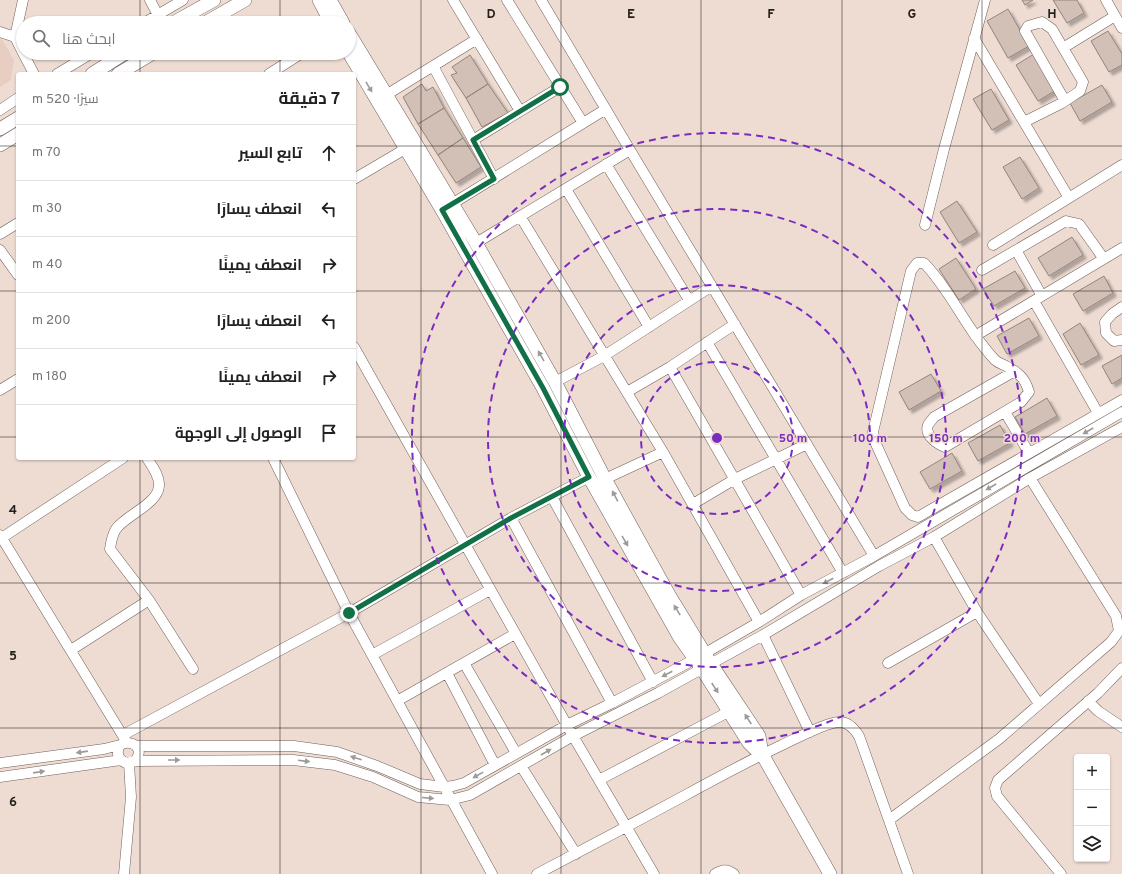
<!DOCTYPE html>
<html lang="ar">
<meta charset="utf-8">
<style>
:root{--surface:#fff;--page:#f6f6f6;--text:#222;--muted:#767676;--line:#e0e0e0}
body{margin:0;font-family:Overpass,Cairo,sans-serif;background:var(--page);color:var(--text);direction:rtl}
.controls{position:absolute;right:12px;bottom:12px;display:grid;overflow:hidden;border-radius:4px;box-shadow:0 1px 3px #0004}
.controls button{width:36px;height:36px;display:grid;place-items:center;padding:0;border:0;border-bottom:1px solid var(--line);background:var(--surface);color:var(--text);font:20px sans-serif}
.stop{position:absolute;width:12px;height:12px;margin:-9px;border:3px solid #117046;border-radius:50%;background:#fff}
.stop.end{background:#117046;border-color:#fff;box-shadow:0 1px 4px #0008}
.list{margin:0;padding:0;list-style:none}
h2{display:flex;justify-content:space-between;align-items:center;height:52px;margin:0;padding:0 16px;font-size:17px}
h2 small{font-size:13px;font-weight:400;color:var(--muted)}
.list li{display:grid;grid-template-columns:26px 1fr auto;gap:12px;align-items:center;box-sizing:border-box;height:56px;padding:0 16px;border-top:1px solid var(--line)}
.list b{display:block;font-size:15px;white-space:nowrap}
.list em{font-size:13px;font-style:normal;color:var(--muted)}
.icon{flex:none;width:22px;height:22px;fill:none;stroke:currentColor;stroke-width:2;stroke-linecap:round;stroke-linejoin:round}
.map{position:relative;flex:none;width:1122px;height:874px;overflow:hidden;direction:ltr}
.search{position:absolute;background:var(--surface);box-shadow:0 1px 3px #0004;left:16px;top:16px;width:340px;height:44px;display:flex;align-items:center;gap:10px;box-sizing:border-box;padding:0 14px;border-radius:22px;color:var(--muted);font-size:15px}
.panel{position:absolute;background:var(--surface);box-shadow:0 1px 3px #0004;left:16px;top:72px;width:340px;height:388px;border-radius:4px;direction:rtl}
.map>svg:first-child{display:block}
.built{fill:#e8cec2}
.building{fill:#d2c0b7;stroke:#95847c;filter:url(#shadow)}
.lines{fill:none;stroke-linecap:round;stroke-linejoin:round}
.minor-casing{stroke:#706059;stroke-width:11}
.major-casing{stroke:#706059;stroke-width:14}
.minor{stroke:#fff;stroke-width:10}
.major{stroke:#fff;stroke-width:13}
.oneway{fill:#9d9a98}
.route{stroke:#117046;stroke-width:5}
.grid{fill:none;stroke:#251e1b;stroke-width:1;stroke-opacity:0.55}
.ring{fill:none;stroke:#7b2cbf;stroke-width:2;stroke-dasharray:7 5}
.grid-label{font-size:13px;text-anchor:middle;font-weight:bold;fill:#251e1b;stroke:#eedcd3;stroke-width:3;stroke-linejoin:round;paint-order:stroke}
.centre{fill:#7b2cbf;stroke:#eedcd3;stroke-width:2}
.ring-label{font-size:12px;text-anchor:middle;font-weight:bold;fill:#7b2cbf;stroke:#eedcd3;stroke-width:3;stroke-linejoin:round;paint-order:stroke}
</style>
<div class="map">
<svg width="1122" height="874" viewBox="0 0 1122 874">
<defs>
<filter id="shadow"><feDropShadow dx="3.5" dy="3.5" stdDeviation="1" flood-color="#0004"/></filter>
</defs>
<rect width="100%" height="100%" fill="#eedcd3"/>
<path class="built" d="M0 36 14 60 11 80 0 87Z"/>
<path class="building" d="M1022 0H1033L1025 5Z
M1053 0H1077L1084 13 1067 23Z
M1008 9 1029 46 1008 58 987 21Z
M1108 31 1122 54V65L1109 72 1091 41Z
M1034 54 1056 90 1038 101 1016 65Z
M470 55 488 84 466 98 451 75 457 73 452 67Z
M422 84 426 91 433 87 444 108 418 124 403 97Z
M488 84 508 113 482 127 466 98Z
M1102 85 1112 102 1080 121 1070 103Z
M991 89 1009 120 992 130 973 99Z
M444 108 463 138 438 155 418 124Z
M463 138 481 167 456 183 438 155Z
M1020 157 1039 188 1022 199 1003 167Z
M957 201 977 232 959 243 940 212Z
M1072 237 1083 255 1049 276 1038 258Z
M956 258 976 289 959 300 939 269Z
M1015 271 1025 288 994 306 983 289Z
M1104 276 1113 293 1083 311 1073 294Z
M1029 318 1039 336 1007 354 997 336Z
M1080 323 1099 355 1081 365 1063 334Z
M1122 355V378L1112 384 1102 366Z
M931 374 941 391 909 410 899 392Z
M1047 398 1057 416 1025 434 1015 417Z
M1000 425 1010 443 978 461 968 443Z
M952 453 962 471 930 489 920 472Z"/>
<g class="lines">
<g class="minor-casing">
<path id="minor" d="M23 0 15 37 23 53
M150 0 162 23
M453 0 520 111
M507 0 583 123
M541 0 630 150 874 556
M1106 0 1122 28
M144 23 183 0
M0 32 15 37
M974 38 1069 198
M1063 48 1115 16
M23 53 34 74
M433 66 494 179
M57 74 92 53
M269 74 302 53
M386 95 477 39
M0 110 18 98
M1024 122 1062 103 1080 91 1083 82 1052 29 1042 22 1028 26 1025 31 1065 101
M473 140 560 87
M606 164 689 300
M354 179 405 149
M566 189 649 327
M447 207 606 109
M520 216 663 452 759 622
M925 225 944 149 985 0
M0 234 18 223
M476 243 630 150
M993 245 1122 165
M0 250 18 275
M1016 250 1042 296
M982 270 1066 221 1079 224 1104 259
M1034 301 1098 413
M1122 307 1112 314 1105 322 1106 333 1114 341 1122 340
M975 336 1122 248
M707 342 843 573
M354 347 573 736 654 874
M670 367 801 595
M1015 371 934 417C932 420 929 423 928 425 924 435 937 444 945 447L1021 402 1029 392C1025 378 1019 373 1006 366 1002 364 998 363 995 360 967 331 952 292 924 263H917L911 271 873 432 876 444 905 508 912 515 918 517 1122 400
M555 382 604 356 712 286
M0 390 18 379
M627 392 670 367 735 324
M1005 412 1029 453
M273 458 349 613 492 874
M605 479 663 452
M552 497 653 682
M693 504 735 479 807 444
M511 518 612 703
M0 535 126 741
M934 537 977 612 1039 704
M0 539 123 458
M149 600 193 669
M763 635 810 732
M71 650 149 600 110 549C111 542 112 535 116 529 126 515 158 504 159 486 160 476 152 466 147 458
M372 655 490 590
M464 663 516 753
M888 663 977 612
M447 673 495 765
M397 701 515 634
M1088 701 1098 711 1122 727
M123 735 349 613 511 518 589 477
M136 746H294L337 752 377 766 420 784 444 787 453 786 464 783 567 725 612 703 695 659 759 622 801 595 874 556 1122 412
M135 761C150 742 115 735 118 754 118 759 122 761 126 763L135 761 293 760 335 765 373 777 418 797 450 800 470 795 573 736 658 693 763 635 879 566 934 537 1030 478 1122 427
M0 763 104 749 120 745
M521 766 576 854
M0 777 121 760
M599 780 730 711
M889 820 999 739 1111 642 1119 631 1116 616 1030 478
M124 874 131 797 129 763
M537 874C586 848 634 823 682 797 715 779 748 761 782 745 795 739 825 723 838 722 848 721 854 728 859 736L908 874
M715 874C723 869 727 869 734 874
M1061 874 997 796 995 788 998 780 1098 693 1122 668"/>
</g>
<g class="major-casing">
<path id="major" d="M319 0 331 23
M330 0 343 23
M173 23 214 0
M205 23 245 0
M349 33 476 243 555 382 605 479 669 595 711 664 759 736 762 754 830 874
M349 53 442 210 543 388 589 477 680 638 702 669 749 743 755 749 762 754
M92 74 125 53
M118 74 153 53
M0 129 18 118
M0 145 18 134"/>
</g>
<use href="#minor" class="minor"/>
<use href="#major" class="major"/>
</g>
<defs><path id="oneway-solid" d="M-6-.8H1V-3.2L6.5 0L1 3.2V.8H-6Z"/></defs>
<g class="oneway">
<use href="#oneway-solid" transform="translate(369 87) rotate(59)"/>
<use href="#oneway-solid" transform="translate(541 356) rotate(-120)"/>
<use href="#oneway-solid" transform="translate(1088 431) rotate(150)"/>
<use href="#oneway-solid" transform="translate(991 487) rotate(150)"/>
<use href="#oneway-solid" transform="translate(615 496) rotate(-118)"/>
<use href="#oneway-solid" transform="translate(625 541) rotate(60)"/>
<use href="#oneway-solid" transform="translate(828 581) rotate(152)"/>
<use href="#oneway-solid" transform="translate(677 610) rotate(-122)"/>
<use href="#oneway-solid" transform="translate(667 674) rotate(152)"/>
<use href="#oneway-solid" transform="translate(715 688) rotate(57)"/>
<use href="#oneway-solid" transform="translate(748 719) rotate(-123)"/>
<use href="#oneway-solid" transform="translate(82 752) rotate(172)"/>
<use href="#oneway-solid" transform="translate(546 752) rotate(-30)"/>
<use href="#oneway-solid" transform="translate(356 758) rotate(-162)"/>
<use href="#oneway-solid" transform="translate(174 760)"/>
<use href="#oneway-solid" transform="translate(304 761) rotate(7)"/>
<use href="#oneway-solid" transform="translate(39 772) rotate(-8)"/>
<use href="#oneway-solid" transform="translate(478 775) rotate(151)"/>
<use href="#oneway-solid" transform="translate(428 798) rotate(5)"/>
</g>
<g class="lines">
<path class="route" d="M349 613 511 518 589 477 543 388 442 210 494 179 473 140 560 87"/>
</g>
<path class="grid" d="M140 0V23M280 0V23M421 0V874M561 0V874M701 0V874M842 0V874M982 0V874M140 53V74M280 53V74M0 146H18M354 146H1122M0 291H18M354 291H1122M0 437H18M354 437H1122M140 458V874M280 458V874M0 583H1122M0 728H1122"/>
<g class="ring">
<circle cx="717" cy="438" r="76"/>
<circle cx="717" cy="438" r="153"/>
<circle cx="717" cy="438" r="229"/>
<circle cx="717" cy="438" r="305"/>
</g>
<g class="grid-label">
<text x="491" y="18">D</text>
<text x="631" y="18">E</text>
<text x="771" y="18">F</text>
<text x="912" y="18">G</text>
<text x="1052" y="18">H</text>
<text x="13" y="514">4</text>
<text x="13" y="660">5</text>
<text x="13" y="806">6</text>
</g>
<circle cx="717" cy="438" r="6" class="centre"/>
<g class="ring-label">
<text x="793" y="442">50 m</text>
<text x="870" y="442">100 m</text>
<text x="946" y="442">150 m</text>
<text x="1022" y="442">200 m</text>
</g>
</svg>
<div class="controls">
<button>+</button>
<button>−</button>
<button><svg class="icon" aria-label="layers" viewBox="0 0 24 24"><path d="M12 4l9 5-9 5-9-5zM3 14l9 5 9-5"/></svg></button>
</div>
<div class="stop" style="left:560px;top:87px"></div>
<div class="stop end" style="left:349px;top:613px"></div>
<div class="search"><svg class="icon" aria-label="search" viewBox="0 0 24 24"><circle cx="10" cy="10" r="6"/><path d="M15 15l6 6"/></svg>ابحث هنا</div>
<section class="panel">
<h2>7 دقيقة<small>سيرًا · 520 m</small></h2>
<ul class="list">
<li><svg class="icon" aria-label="ahead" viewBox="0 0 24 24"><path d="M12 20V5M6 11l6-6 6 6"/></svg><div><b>تابع السير</b></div><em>70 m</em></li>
<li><svg class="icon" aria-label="left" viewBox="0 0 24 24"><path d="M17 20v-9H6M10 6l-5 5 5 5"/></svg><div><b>انعطف يسارًا</b></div><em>30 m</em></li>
<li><svg class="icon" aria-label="right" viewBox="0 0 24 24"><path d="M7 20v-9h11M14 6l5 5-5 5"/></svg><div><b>انعطف يمينًا</b></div><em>40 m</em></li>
<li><svg class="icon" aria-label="left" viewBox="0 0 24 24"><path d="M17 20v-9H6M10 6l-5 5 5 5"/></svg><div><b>انعطف يسارًا</b></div><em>200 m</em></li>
<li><svg class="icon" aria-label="right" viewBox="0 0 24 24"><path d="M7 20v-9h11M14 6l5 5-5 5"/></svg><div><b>انعطف يمينًا</b></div><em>180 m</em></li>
<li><svg class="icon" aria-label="arrive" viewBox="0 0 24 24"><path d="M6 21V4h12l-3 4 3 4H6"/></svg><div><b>الوصول إلى الوجهة</b></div></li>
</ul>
</section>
</div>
